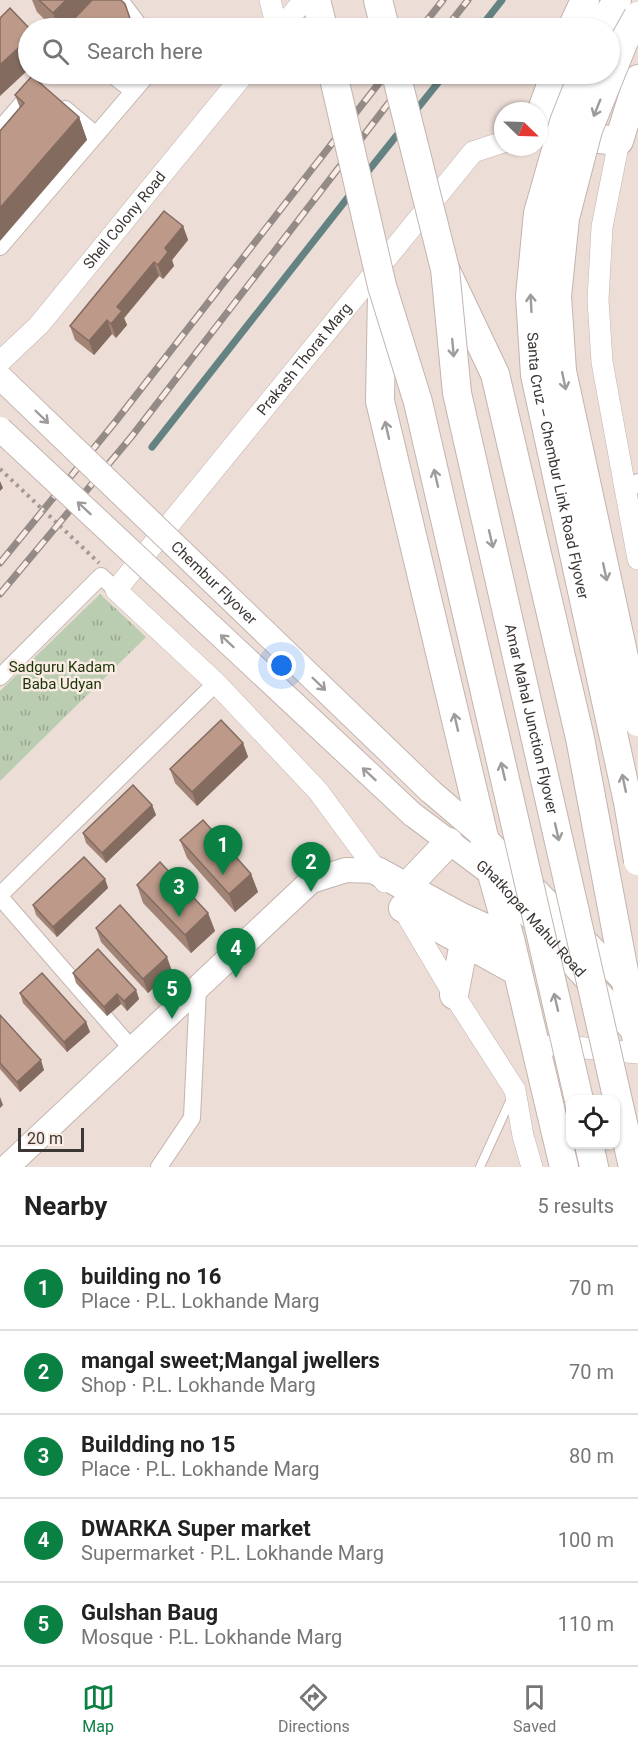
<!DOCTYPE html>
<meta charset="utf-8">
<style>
:root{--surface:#fff;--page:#f6f6f6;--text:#222;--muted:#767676;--line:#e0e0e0;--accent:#0b8043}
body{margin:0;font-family:Roboto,sans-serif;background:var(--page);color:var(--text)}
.controls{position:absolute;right:18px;bottom:18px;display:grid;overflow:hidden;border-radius:12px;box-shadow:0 2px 4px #0004}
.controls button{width:54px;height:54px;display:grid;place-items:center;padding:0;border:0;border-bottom:2px solid var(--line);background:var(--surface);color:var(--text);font:30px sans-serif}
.compass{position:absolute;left:494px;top:102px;width:54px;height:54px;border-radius:50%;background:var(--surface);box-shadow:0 2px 4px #0004;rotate:113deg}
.scale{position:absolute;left:18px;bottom:15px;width:66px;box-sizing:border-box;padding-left:6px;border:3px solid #3c3734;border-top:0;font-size:16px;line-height:21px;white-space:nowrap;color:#3c3734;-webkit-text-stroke:4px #faebe4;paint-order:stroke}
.you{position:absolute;left:282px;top:666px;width:21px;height:21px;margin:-15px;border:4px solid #fff;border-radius:50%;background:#1a73e8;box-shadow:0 0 0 9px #1a73e833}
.badge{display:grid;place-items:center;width:39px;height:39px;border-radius:50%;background:var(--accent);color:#fff;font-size:20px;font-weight:700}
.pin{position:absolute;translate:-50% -50px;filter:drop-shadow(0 2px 3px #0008)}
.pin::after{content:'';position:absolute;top:32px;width:21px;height:18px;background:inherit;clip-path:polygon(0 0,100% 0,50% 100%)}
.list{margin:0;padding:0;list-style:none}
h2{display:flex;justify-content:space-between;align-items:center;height:78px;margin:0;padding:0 24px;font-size:26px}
h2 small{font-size:20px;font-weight:400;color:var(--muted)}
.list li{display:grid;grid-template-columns:39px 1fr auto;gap:18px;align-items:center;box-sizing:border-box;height:84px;padding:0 24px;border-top:2px solid var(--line)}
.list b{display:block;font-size:22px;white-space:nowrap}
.list p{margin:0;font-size:20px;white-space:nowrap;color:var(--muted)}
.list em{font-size:20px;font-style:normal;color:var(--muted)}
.icon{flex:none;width:33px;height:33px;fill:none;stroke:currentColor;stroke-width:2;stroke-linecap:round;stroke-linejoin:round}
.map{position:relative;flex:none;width:638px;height:1167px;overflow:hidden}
.search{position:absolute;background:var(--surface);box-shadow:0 2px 4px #0004;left:18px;right:18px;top:18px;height:66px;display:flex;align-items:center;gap:15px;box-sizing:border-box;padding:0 21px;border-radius:33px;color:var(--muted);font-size:22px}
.sheet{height:498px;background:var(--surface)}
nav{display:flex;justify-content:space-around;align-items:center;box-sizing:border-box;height:84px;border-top:2px solid var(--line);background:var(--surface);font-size:16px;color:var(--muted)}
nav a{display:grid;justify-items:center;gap:3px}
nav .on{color:var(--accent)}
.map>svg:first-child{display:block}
.park{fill:url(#park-tufts)}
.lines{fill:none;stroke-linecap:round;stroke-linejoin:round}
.stream{stroke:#648282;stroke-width:7}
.service-casing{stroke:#c3b4ae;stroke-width:10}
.minor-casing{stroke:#c3b4ae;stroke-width:18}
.tertiary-casing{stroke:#c3b4ae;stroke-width:22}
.secondary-casing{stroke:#c3b4ae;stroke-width:26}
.trunk-casing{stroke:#c3b4ae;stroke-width:30}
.service{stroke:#fff;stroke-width:8}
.minor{stroke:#fff;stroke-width:16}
.tertiary{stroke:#fff;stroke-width:21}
.secondary{stroke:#fff;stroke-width:24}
.trunk{stroke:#fff;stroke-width:28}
.rail-casing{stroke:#948a86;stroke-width:7}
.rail{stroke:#faebe4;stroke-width:4.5;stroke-dasharray:14;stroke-linecap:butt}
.secondary-bridge-casing{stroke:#c3b4ae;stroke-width:26;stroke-linecap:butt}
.trunk-bridge-casing{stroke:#c3b4ae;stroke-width:30;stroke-linecap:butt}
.path-bridge{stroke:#a49994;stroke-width:4;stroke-dasharray:3 4.5;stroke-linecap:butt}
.secondary-bridge{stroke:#fff;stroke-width:24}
.trunk-bridge{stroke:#fff;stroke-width:28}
.wall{fill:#a28476}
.shaded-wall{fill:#846b60}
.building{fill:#bc9989;stroke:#846b60;stroke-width:1.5}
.oneway{stroke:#9e9b9a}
.labels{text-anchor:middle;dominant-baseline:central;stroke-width:5;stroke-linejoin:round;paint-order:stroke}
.street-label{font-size:15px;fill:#3c3734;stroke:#faebe4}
.park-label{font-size:15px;fill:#1a3405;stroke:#faebe4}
</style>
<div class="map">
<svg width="638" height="1167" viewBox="0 0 638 1167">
<defs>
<pattern id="park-tufts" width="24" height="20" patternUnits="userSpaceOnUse" patternTransform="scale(1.5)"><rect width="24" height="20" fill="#bacdb1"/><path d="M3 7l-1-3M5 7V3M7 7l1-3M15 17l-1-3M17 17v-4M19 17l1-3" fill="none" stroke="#98a791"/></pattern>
</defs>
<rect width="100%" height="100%" fill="#ecddd7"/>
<path class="park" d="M100 594 146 637 0 781V691Z"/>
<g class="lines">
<path class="stream" d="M480 28 502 0
M413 114 445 74
M365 175 401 130
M152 447 353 191"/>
<g class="service-casing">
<path id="service" d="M480 1167 511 1099"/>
</g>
<g class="minor-casing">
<path id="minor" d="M120 0 141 28
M111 74 133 91
M0 129 33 91
M96 135 148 74
M0 247 96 135 65 109
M626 493 638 482
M0 677 101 576 116 590
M0 895 216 683
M0 897 132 1049
M159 1167 192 1118 198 988"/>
</g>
<g class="tertiary-casing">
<g id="tertiary">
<path d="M270 0 277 28"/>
<path d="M281 28 304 0"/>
<path d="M619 141 602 227 598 300 602 362 638 559"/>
<path id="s1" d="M0 362 39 325 244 74"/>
<path id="s2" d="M385 882 318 791 216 683 116 590 473 152 503 142"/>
<path d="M402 907 454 995 515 1090 523 1136 532 1167"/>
<path d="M553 1045 638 1053"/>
</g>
</g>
<g class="secondary-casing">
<g id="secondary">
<path d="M429 790 484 837 626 983"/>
<path id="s3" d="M412 814 492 874 635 1033"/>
<path d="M7 1167 311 881 346 870 377 871"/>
</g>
</g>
<g class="trunk-casing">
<path id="trunk" d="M316 0 323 28
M378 0 385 28
M572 28 585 0
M601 28 617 0
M539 118 555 74
M539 133 619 141 638 79
M446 271 495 374 580 738 638 1046
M382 294 380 401 484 837 492 874 510 939 564 1167
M377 871 461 917 510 939
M406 887 449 842
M403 908 517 971
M454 995 464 943
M589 1144 594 1167"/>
</g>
<use href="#service" class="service"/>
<use href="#minor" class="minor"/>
<use href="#tertiary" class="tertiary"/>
<use href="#secondary" class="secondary"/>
<use href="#trunk" class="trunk"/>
<g class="rail-casing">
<path id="rail" d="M421 28 443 0
M446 28 468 0
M0 563 116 421 386 74
M0 594 132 436 411 74"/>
</g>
<use href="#rail" class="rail"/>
<g class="secondary-bridge-casing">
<g id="secondary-bridge">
<path id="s4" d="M0 377 429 790"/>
<path d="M0 429 412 814"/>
</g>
</g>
<g class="trunk-bridge-casing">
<g id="trunk-bridge">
<path d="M638 16 624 41 588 130 565 218 557 296 562 371 638 722"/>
<path d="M333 74 382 286 418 402 579 1100"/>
<path id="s5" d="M396 74 445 269 457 393 633 1167"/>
<path id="s6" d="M583 74 564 122 538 213 530 296 535 375 628 802 638 861"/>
</g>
</g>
<path class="path-bridge" d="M0 469 99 563"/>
<use href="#secondary-bridge" class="secondary-bridge"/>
<use href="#trunk-bridge" class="trunk-bridge"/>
</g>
<path class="wall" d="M32 0H121L134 28H79L77 22 70 28H53L37 12Z
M15 95 79 117 87 140 20 108Z
M183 226 188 240 172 260 174 266 163 279 159 276 124 318 127 325 116 338 112 334 94 355 75 340 70 326Z
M243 743 248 757 197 806 175 783 170 769Z
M152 805 156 815 106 863 86 843 83 833Z
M180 840 251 874 258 892 235 912 187 858Z
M105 879 108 888 57 937 36 915 33 905Z
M137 885 208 913 215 931 191 953 143 903Z
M96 928 172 971 148 993 101 942Z
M73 973 136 990 139 999 127 1011 121 1004 107 1016 76 983Z
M20 993 86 1022 90 1032 67 1052 23 1003Z
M0 1015 44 1070 20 1092 0 1069Z"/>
<path class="shaded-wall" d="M66 0H98L75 18 77 22 70 28H58L53 13Z
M28 39V70L0 96V65Z
M79 117 87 140 0 241V208Z
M183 226 188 240 172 260 174 266 163 279 158 265 165 248Z
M154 262 159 276 124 318 127 325 116 338 111 324 117 307Z
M107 320 112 334 94 355 89 341Z
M0 481 3 488 0 491Z
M243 743 248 757 197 806 192 792Z
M152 805 156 815 106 863 102 853Z
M251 874 258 892 235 912 229 894Z
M105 879 108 888 57 937 53 927Z
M208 913 215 931 191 953 185 935Z
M167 957 172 971 148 993 143 979Z
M136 990 139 999 127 1011 124 1001Z
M117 994 121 1004 107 1016 104 1007Z
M86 1022 90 1032 67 1052 64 1042Z
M41 1060 44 1070 20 1092 17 1082Z
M0 1097 3 1105 0 1108Z"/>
<path class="building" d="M39 0H66L53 13Z
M92 0H121L125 4 133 27 131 28H86L75 18Z
M10 8 29 28 28 39 0 65V18Z
M32 76 79 117 0 208V131L24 103 15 95Z
M164 211 183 226 165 248 168 252 158 265 154 262 117 307 122 311 111 324 107 320 89 341 70 326Z
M221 720 243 743 192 792 170 769Z
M133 785 152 805 102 853 83 833Z
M203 820 251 874 229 894 180 840Z
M84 857 105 879 53 927 33 905Z
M160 862 208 913 185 935 137 885Z
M120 905 167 957 143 979 96 928Z
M98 949 136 990 124 1001 117 994 104 1007 73 973Z
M42 973 86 1022 64 1042 20 993Z
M0 1015 41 1060 17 1082 0 1063Z"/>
<defs><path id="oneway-shaft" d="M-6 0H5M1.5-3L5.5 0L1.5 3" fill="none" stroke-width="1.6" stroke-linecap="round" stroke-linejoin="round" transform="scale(1.5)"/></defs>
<g class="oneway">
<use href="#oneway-shaft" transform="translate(597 108) rotate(112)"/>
<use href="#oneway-shaft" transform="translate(531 303) rotate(-93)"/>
<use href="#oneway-shaft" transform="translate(453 348) rotate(85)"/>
<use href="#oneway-shaft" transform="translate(564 381) rotate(78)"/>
<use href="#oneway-shaft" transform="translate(42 417) rotate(44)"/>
<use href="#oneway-shaft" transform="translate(387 430) rotate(-103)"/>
<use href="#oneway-shaft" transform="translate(436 478) rotate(-103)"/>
<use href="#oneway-shaft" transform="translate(84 508) rotate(-137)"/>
<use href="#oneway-shaft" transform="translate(491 539) rotate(77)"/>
<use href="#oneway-shaft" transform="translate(605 572) rotate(78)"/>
<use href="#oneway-shaft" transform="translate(227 641) rotate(-137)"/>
<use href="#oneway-shaft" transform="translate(319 684) rotate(44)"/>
<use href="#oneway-shaft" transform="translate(456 722) rotate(-103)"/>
<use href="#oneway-shaft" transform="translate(503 771) rotate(-103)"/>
<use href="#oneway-shaft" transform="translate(369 774) rotate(-137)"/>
<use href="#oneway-shaft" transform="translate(624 783) rotate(-102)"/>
<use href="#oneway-shaft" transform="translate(557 832) rotate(77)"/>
<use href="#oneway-shaft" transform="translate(556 1002) rotate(-103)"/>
</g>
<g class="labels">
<g class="street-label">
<text stroke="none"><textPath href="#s1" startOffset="189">Shell Colony Road</textPath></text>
<text stroke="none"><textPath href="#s2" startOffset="696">Prakash Thorat Marg</textPath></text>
<text stroke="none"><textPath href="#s6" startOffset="402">Santa Cruz – Chembur Link Road Flyover</textPath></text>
<text stroke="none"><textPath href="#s4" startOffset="297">Chembur Flyover</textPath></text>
<text stroke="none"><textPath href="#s5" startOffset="660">Amar Mahal Junction Flyover</textPath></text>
<text stroke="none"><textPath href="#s3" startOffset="159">Ghatkopar Mahul Road</textPath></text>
</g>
<g class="park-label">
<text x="62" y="667">Sadguru Kadam<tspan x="62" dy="17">Baba Udyan</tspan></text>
</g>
</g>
</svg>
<div class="controls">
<button><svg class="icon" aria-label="locate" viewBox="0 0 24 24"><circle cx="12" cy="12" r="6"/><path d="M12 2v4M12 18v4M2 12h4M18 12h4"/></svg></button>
</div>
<svg class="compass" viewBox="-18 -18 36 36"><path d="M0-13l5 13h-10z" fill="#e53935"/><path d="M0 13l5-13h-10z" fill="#767676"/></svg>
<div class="scale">20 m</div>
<div class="you"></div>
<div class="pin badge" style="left:223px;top:875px">1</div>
<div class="pin badge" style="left:311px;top:892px">2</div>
<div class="pin badge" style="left:179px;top:917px">3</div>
<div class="pin badge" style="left:236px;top:978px">4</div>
<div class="pin badge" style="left:172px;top:1019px">5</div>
<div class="search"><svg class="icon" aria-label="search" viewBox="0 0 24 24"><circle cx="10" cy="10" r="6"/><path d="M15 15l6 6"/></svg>Search here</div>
</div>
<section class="sheet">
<h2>Nearby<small>5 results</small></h2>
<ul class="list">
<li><span class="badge">1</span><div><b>building no 16</b><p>Place · P.L. Lokhande Marg</p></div><em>70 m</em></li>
<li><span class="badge">2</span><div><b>mangal sweet;Mangal jwellers</b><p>Shop · P.L. Lokhande Marg</p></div><em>70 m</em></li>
<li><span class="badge">3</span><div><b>Buildding no 15</b><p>Place · P.L. Lokhande Marg</p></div><em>80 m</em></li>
<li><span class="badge">4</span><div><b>DWARKA Super market</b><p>Supermarket · P.L. Lokhande Marg</p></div><em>100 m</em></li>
<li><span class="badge">5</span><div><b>Gulshan Baug</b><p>Mosque · P.L. Lokhande Marg</p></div><em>110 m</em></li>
</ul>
</section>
<nav>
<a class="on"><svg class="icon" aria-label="map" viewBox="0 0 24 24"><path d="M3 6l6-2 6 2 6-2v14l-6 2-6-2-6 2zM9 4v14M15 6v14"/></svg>Map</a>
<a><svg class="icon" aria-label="directions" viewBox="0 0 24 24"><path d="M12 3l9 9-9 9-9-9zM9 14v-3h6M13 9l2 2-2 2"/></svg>Directions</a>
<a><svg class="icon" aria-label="saved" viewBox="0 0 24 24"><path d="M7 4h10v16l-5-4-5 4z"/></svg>Saved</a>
</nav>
